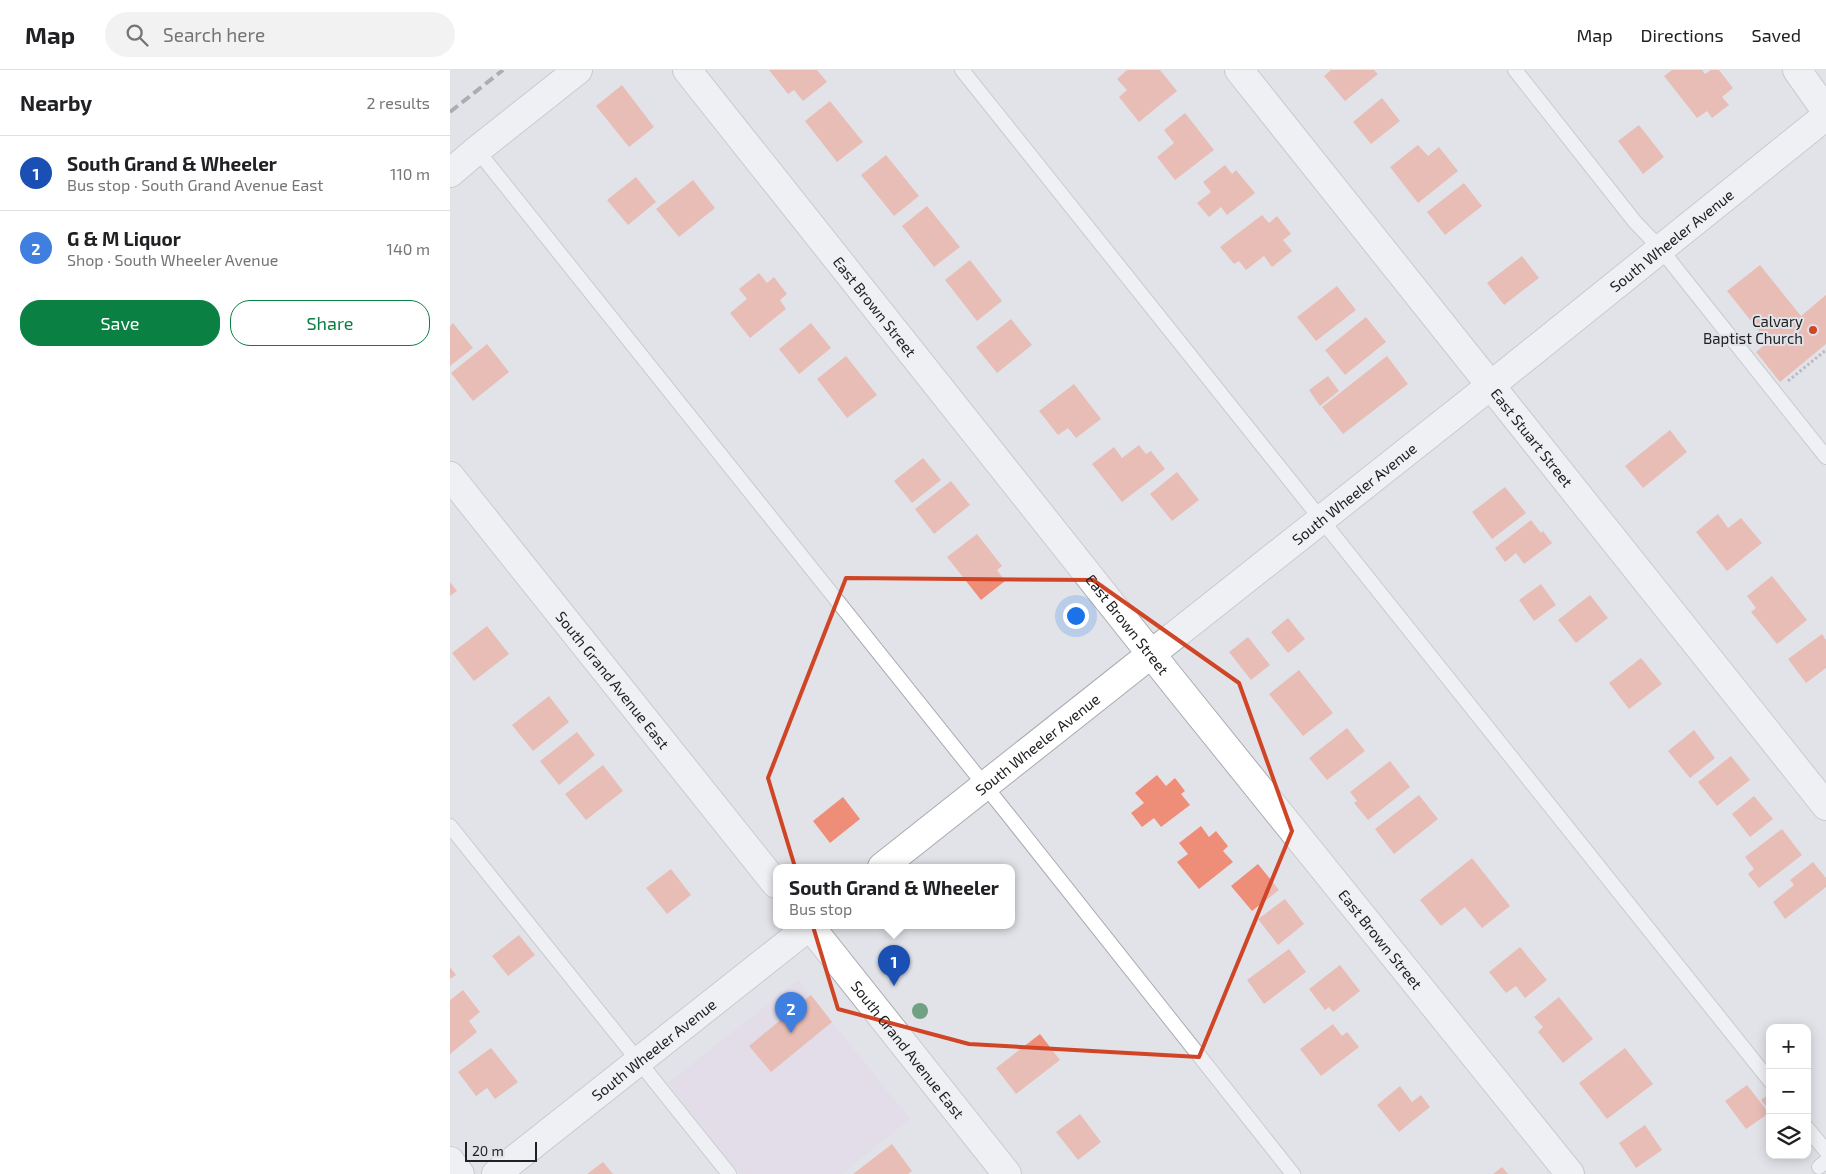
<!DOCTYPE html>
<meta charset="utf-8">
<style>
:root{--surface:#fff;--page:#f2f2f2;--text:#202124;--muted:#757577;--line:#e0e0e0;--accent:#0b8043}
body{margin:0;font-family:"Exo 2",sans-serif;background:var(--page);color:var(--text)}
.controls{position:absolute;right:15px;bottom:15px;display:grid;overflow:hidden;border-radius:10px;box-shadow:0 2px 12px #0003}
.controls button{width:45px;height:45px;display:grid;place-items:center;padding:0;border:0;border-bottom:1px solid var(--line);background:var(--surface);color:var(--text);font:25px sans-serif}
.scale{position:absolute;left:15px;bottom:12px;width:72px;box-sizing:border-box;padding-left:5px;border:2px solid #202123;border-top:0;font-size:14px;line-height:18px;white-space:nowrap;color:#202123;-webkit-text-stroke:4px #e1e3e9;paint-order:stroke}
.you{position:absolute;left:625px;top:545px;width:18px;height:18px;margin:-12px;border:4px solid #fff;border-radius:50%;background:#1a73e8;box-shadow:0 0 0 8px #1a73e833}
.badge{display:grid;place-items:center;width:32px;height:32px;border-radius:50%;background:var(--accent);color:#fff;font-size:16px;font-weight:700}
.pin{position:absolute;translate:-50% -41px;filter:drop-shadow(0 1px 2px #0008)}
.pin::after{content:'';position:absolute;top:26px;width:18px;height:15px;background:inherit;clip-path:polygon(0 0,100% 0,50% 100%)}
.popup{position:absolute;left:323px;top:794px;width:242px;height:65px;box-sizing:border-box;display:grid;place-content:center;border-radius:10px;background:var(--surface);filter:drop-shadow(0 1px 4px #0005);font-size:16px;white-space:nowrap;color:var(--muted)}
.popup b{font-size:19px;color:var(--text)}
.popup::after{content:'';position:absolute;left:50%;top:100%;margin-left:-10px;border:10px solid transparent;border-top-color:var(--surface)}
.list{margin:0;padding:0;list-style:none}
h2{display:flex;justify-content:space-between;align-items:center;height:65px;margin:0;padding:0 20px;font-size:21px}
h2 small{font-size:16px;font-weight:400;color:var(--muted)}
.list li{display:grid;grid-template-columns:32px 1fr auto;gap:15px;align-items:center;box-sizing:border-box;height:75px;padding:0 20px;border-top:1px solid var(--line)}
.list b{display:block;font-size:19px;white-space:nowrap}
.list p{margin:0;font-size:16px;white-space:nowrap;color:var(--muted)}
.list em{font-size:16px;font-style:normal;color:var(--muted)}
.actions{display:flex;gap:10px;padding:15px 20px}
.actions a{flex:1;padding:11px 0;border:1px solid var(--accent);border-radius:20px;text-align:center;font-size:18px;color:var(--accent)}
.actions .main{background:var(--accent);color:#fff}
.icon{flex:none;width:28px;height:28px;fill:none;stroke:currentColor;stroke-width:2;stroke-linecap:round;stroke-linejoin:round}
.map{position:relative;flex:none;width:1376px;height:1104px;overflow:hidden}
header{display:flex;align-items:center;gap:30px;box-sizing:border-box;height:70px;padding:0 25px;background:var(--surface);border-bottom:1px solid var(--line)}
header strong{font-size:24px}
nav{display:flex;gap:28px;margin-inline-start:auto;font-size:18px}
.search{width:350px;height:45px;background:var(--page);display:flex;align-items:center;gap:12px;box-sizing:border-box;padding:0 18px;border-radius:28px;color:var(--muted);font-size:19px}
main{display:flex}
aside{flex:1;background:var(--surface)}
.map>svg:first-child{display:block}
.commercial{fill:#e3d4e6}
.building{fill:#ef8e78}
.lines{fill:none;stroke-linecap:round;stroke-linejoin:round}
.lane-casing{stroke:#a9abb1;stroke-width:16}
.street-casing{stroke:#a9abb1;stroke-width:30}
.secondary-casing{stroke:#a9abb1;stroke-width:30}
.path{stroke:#8a8b90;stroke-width:3;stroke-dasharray:2.5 2.5;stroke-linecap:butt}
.lane{stroke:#fff;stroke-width:14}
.street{stroke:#fff;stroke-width:28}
.secondary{stroke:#fff;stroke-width:28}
.rail{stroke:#696b6e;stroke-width:4;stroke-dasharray:10 5;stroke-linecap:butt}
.tree{fill:#71a082}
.marked{fill:none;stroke:#cf4526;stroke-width:4;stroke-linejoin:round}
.poi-dot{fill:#cf4526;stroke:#e1e3e9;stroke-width:2}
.labels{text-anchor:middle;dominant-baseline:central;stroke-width:4;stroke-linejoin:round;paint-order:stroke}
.street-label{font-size:15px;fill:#202123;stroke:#e1e3e9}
.poi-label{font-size:15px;fill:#202123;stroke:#e1e3e9;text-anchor:end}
</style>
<header>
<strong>Map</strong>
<div class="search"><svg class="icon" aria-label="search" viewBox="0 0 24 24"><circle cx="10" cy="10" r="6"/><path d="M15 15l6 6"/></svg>Search here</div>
<nav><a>Map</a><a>Directions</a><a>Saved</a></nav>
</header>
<main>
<aside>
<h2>Nearby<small>2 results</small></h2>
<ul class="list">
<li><span class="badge" style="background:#1a4fb4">1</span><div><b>South Grand &amp; Wheeler</b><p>Bus stop · South Grand Avenue East</p></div><em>110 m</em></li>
<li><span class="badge" style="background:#3f7fe0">2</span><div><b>G &amp; M Liquor</b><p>Shop · South Wheeler Avenue</p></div><em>140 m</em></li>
</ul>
<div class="actions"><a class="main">Save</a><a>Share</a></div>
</aside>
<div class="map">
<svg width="1376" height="1104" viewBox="0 0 1376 1104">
<rect width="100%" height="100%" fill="#e1e3e9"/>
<path class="commercial" d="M348 910 460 1049 392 1104H289L218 1013Z"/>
<path class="building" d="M319 0H367L377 12 353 31 344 20 338 24Z
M677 0H710L727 21 689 52 669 27 677 20 667 9Z
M881 0H924L928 4 895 31 874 6Z
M1222 0H1252L1255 4 1261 0H1269L1283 18 1272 27 1279 35 1262 48 1257 41 1247 48 1214 6Z
M172 15 204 57 179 77 146 36Z
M932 28 950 51 921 74 903 52Z
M380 31 413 72 387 92 355 51Z
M735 43 764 80 725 110 707 87 724 73 714 60Z
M1189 55 1214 87 1193 104 1168 71Z
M968 75 978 86 989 77 1008 101 968 133 940 97Z
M436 85 469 126 444 146 411 105Z
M775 95 782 104 786 100 805 123 777 145 771 137 759 147 747 133 761 122 753 112Z
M186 107 206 132 178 155 157 130Z
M243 110 265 138 229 167 206 139Z
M1014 113 1032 136 995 165 977 142Z
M477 136 510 177 484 197 452 156Z
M812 145 819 153 827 146 841 164 833 170 842 181 822 197 814 186 796 200 789 191 784 194 770 177Z
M1072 186 1089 208 1054 235 1037 213Z
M520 190 552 231 527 251 495 210Z
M1310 195 1351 246 1376 225V274L1330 312 1306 282 1318 272 1277 221Z
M309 203 317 213 324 207 337 224 330 230 336 239 300 268 280 243 297 229 289 219Z
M887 216 906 240 866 271 847 247Z
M916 247 936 272 895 305 875 280Z
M561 249 582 275 547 303 526 277Z
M3 253 23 278 0 296V256Z
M361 253 381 278 349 304 329 279Z
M37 274 59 302 23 331 1 303Z
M396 286 427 325 397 348 367 309Z
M937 286 958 314 893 364 872 337Z
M878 306 889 321 870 336 859 320Z
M624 314 651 349 626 368 618 358 608 365 589 341Z
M1220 360 1237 382 1193 418 1175 396Z
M689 375 696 384 701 381 715 399 672 432 642 394 664 377 672 388Z
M473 388 491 410 462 433 444 411Z
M727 402 749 430 722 451 700 424Z
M501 411 520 435 484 464 465 439Z
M1055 417 1076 443 1042 469 1022 442Z
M1268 444 1278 458 1291 448 1312 473 1277 501 1246 462Z
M1081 450 1091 463 1093 461 1102 473 1074 494 1066 483 1055 492 1045 478Z
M527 464 552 496 547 500 555 511 531 530 497 487Z
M1322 506 1357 550 1327 574 1301 542 1306 538 1297 526Z
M0 512 7 521 0 526Z
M1091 514 1106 535 1084 551 1069 530Z
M1140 525 1158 548 1126 573 1108 550Z
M838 548 855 569 838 583 821 562Z
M37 556 59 584 24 611 2 583Z
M1372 564 1376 570V598L1356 613 1338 589Z
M798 567 820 595 801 610 779 582Z
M1191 588 1212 614 1179 639 1159 613Z
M849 600 883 643 853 666 819 624Z
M99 626 119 652 83 681 62 655Z
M897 658 915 681 877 710 859 688Z
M1244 660 1265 688 1240 708 1218 681Z
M127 662 145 685 109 715 90 691Z
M1281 686 1300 710 1267 736 1248 712Z
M940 691 960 717 918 750 904 733 907 731 900 722Z
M153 695 173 721 136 750 115 724Z
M707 705 716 716 725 708 735 721 731 724 740 735 711 757 704 748 692 757 681 743 694 733 685 723Z
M969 725 988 749 944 784 925 759Z
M1304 726 1323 749 1300 767 1282 744Z
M393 727 410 749 380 773 363 751Z
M751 756 759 767 766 761 778 776 773 781 783 792 749 819 727 792 738 784 729 773Z
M1332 759 1352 785 1309 818 1298 804 1304 799 1295 787Z
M1022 788 1060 836 1032 858 1015 837 991 856 970 830Z
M1363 792 1376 808V817L1335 849 1323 832 1344 815 1340 810Z
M808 794 829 820 802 841 781 816Z
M221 799 241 825 217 844 196 818Z
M835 829 854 854 828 875 808 849Z
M69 865 85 885 58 906 42 886Z
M1070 877 1097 910 1075 928 1066 916 1056 923 1039 902Z
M839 879 856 902 814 934 797 910Z
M890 895 910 921 883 942 879 937 875 940 859 919Z
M0 897 6 905 0 909Z
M13 920 30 942 19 951 27 962 0 984V930Z
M361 925 382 952 321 1002 299 976Z
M1109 927 1143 969 1113 993 1088 962 1093 957 1084 947Z
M883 954 892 966 897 962 909 977 871 1006 850 979Z
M590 964 610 990 566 1024 546 998Z
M41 978 68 1012 45 1029 37 1018 26 1026 8 1002Z
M1175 978 1203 1014 1157 1049 1129 1013Z
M1297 1015 1319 1043 1296 1059 1275 1031Z
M950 1016 962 1032 971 1025 980 1037 949 1062 927 1035Z
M1319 1024 1320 1038 1318 1039 1311 1030Z
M630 1044 651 1072 628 1090 606 1062Z
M1195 1055 1212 1080 1186 1098 1169 1073Z
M442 1074 462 1101 458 1104H403Z
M153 1092 163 1104H137Z
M1052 1097 1058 1104H1043Z"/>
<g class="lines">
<g class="lane-casing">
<path id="lane" d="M512 0 1320 1011
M1065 0 1185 152 1210 178 1232 206 1376 387
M27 80 560 747 843 1104
M0 756 279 1104
M1357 1058 1376 1081
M1369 1097 1376 1091"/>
</g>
<g class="street-casing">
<g id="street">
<path id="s1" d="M237 0 725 614 1120 1104"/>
<path id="s2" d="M789 0 1376 736"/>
<path d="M1347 0 1376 41"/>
<path d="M0 103 27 80 128 0"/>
<path id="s3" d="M432 797 1040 316 1376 46"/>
<path d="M0 1091 10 1104"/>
<path id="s4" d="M46 1104 361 855"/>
</g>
</g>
<g class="secondary-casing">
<g id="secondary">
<path id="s5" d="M0 406 326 814"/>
<path id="s6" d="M359 855 557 1104"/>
</g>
</g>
<path class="path" d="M1338 311 1376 280"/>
<use href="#lane" class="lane"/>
<use href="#street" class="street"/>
<use href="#secondary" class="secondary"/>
<path class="rail" d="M0 42 53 0"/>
</g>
<circle class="tree" cx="470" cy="941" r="8"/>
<path d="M0 0H1376V1104H0ZM396 508 643 510 789 613 842 761 749 987 519 974 388 939 318 708Z" fill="#e1e3e9" fill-opacity=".55" fill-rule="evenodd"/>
<path class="marked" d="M396 508 643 510 789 613 842 761 749 987 519 974 388 939 318 708Z"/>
<circle class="poi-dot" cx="1363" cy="260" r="5"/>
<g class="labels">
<g class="street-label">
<text stroke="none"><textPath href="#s3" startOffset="1008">South Wheeler Avenue</textPath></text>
<text stroke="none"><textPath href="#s1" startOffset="302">East Brown Street</textPath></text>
<text stroke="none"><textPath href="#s2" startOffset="470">East Stuart Street</textPath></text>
<text stroke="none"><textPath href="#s3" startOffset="602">South Wheeler Avenue</textPath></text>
<text stroke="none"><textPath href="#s1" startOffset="708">East Brown Street</textPath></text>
<text stroke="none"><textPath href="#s5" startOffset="261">South Grand Avenue East</textPath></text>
<text stroke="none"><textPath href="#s3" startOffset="198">South Wheeler Avenue</textPath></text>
<text stroke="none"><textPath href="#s1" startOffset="1112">East Brown Street</textPath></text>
<text stroke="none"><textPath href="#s4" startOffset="201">South Wheeler Avenue</textPath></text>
<text stroke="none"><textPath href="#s6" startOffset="159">South Grand Avenue East</textPath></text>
</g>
<g class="poi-label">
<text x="1353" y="251">Calvary<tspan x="1353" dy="17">Baptist Church</tspan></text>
</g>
</g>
</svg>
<div class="controls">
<button>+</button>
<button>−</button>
<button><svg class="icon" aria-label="layers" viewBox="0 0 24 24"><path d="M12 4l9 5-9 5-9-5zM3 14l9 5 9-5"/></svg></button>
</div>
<div class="scale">20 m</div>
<div class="you"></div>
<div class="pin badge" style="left:444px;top:916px;background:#1a4fb4">1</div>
<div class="popup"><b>South Grand &amp; Wheeler</b>Bus stop</div>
<div class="pin badge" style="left:341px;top:963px;background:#3f7fe0">2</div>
</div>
</main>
